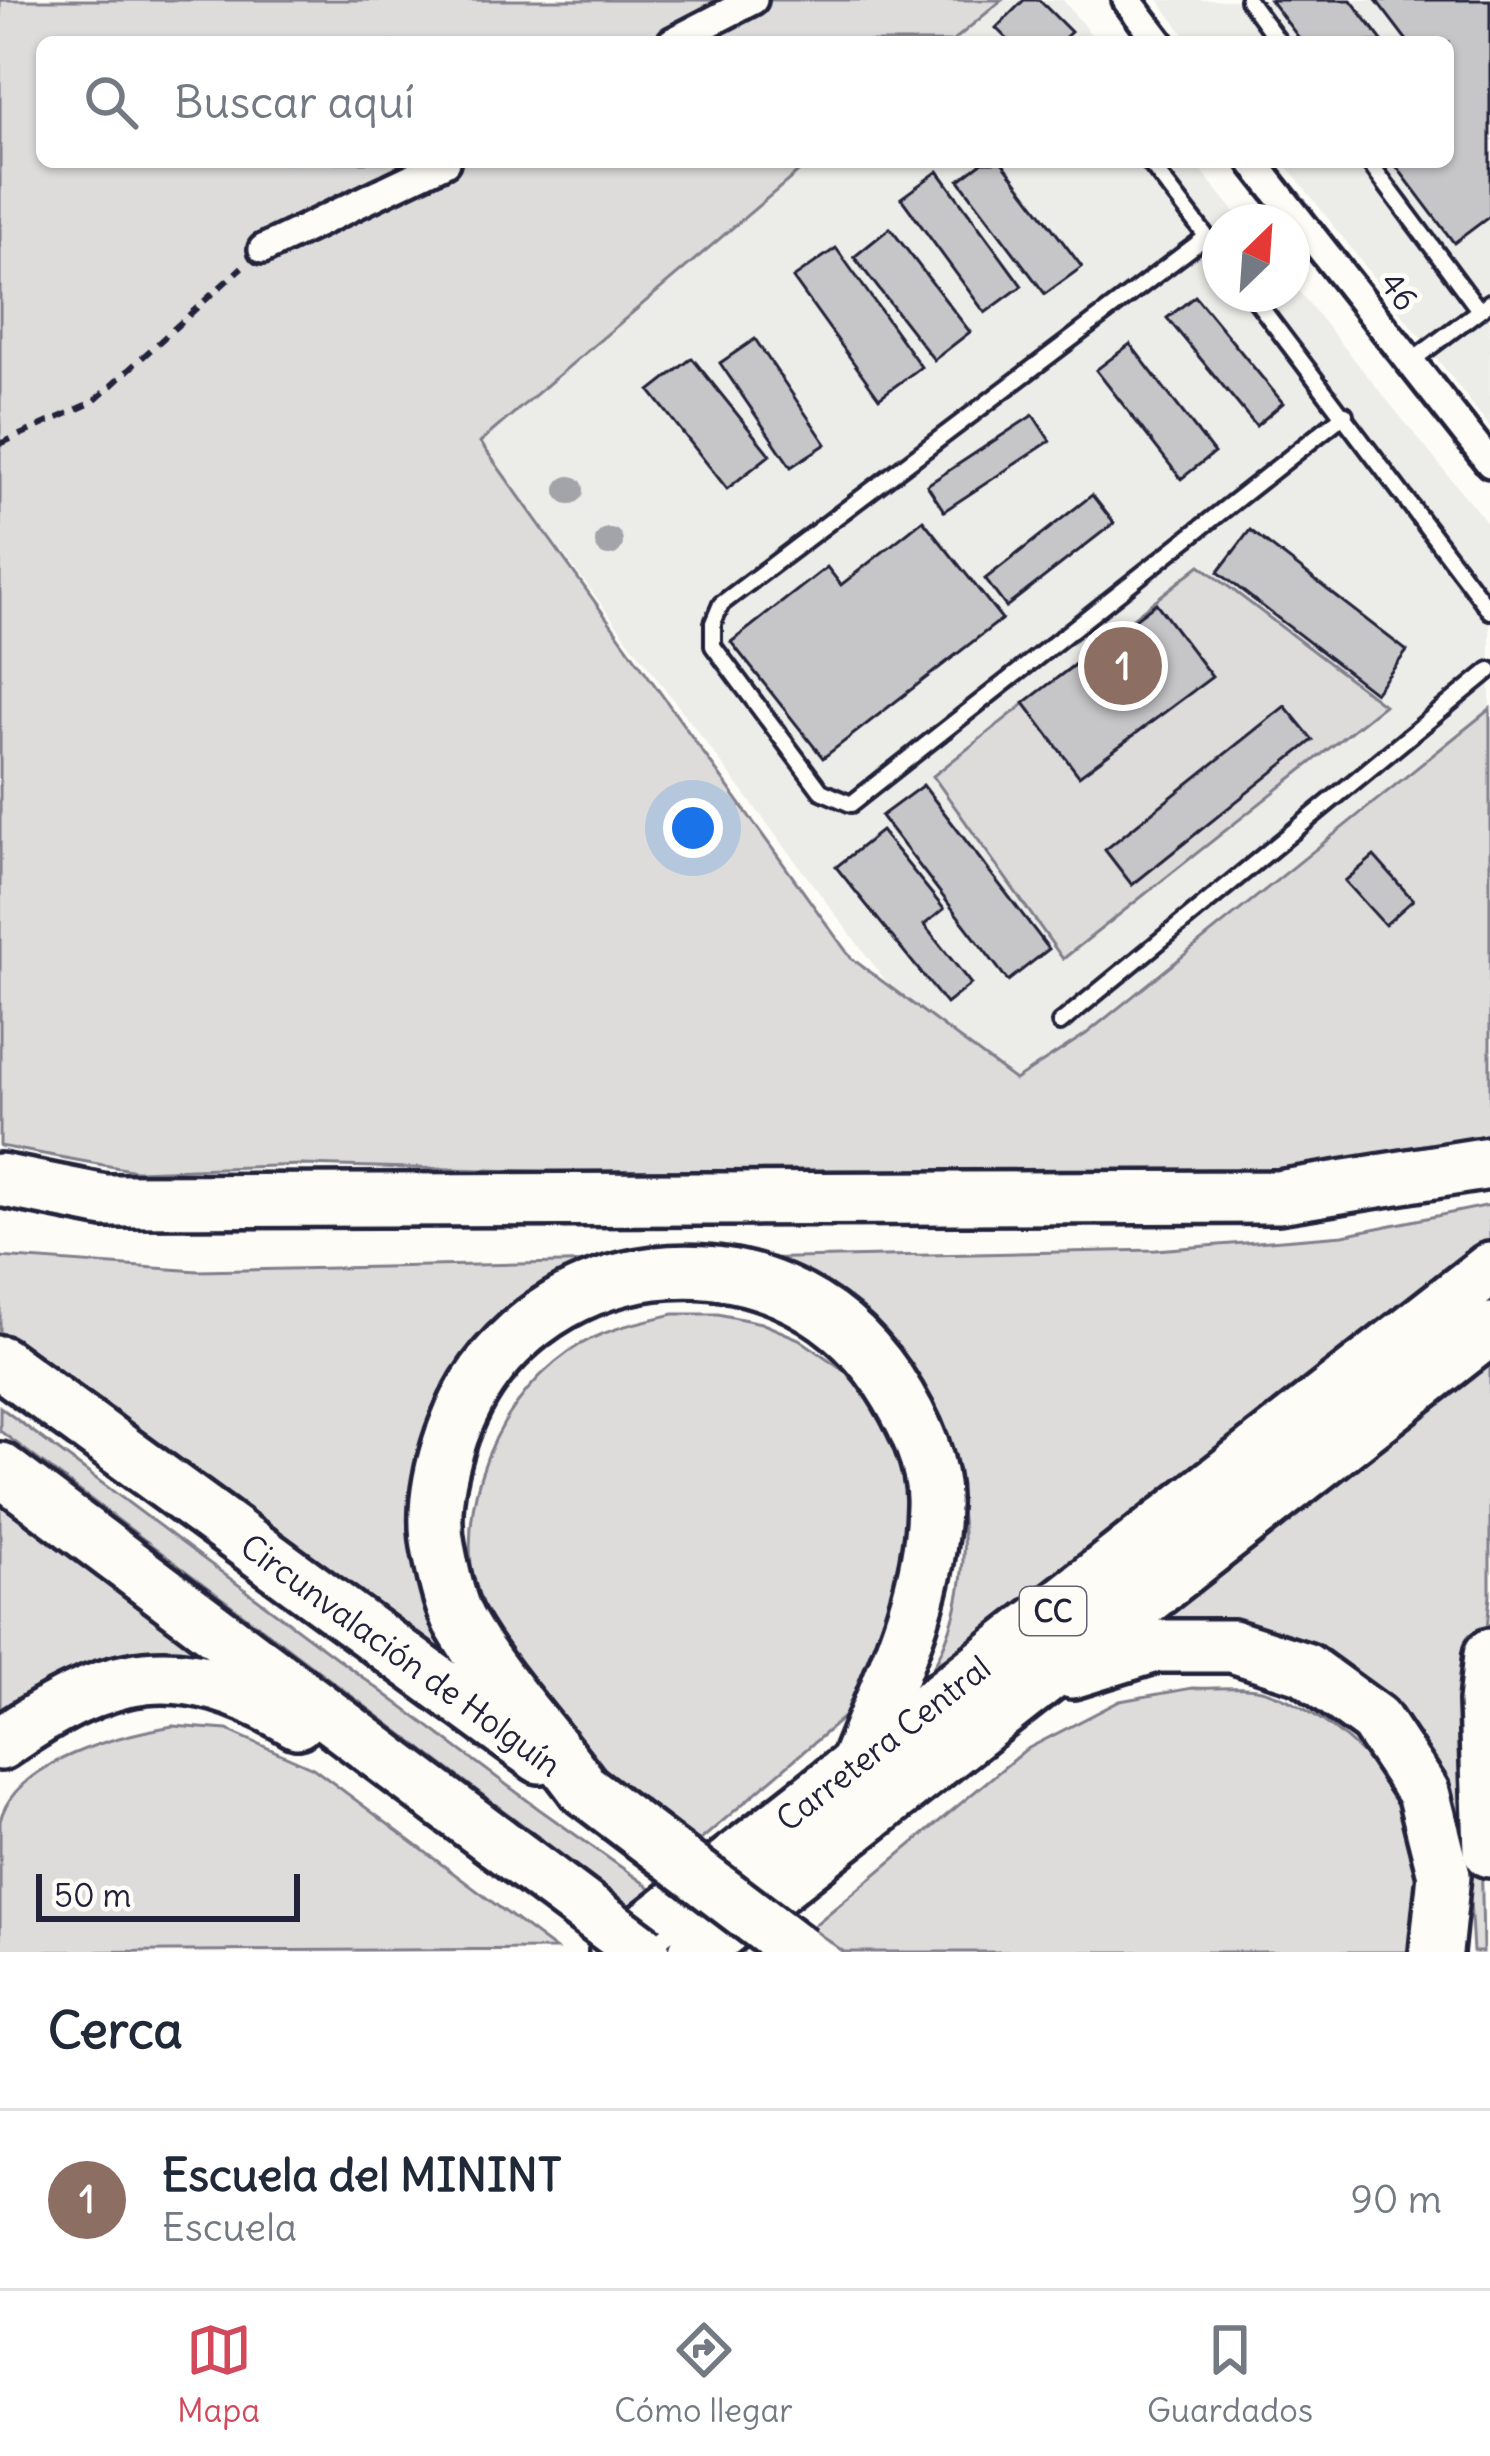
<!DOCTYPE html>
<html lang="es">
<meta charset="utf-8">
<style>
:root{--surface:#fff;--page:#f2f2f3;--text:#1f2937;--muted:#747a83;--line:#e0e1e3;--accent:#d1495b}
body{margin:0;font-family:Delius,sans-serif;background:var(--page);color:var(--text)}
.compass{position:absolute;left:1202px;top:204px;width:108px;height:108px;border-radius:50%;background:var(--surface);box-shadow:0 3px 9px #0004;rotate:25deg}
.scale{position:absolute;left:36px;bottom:30px;width:264px;box-sizing:border-box;padding-left:12px;border:6px solid #22223b;border-top:0;font-size:33px;line-height:42px;white-space:nowrap;color:#22223b;-webkit-text-stroke:9px #fdfcf7;paint-order:stroke}
.you{position:absolute;left:693px;top:828px;width:42px;height:42px;margin:-30px;border:9px solid #fff;border-radius:50%;background:#1a73e8;box-shadow:0 0 0 18px #1a73e833}
.badge{display:grid;place-items:center;width:78px;height:78px;border-radius:50%;background:var(--accent);color:#fff;font-size:39px;font-weight:700}
.pin{position:absolute;translate:-50% -50%;border:6px solid #fff;box-shadow:0 3px 12px #0006}
.list{margin:0;padding:0;list-style:none}
h2{display:flex;justify-content:space-between;align-items:center;height:156px;margin:0;padding:0 48px;font-size:51px}
h2 small{font-size:39px;font-weight:400;color:var(--muted)}
.list li{display:grid;grid-template-columns:78px 1fr auto;gap:36px;align-items:center;box-sizing:border-box;height:180px;padding:0 48px;border-top:3px solid var(--line)}
.list b{display:block;font-size:45px;white-space:nowrap}
.list p{margin:0;font-size:39px;white-space:nowrap;color:var(--muted)}
.list em{font-size:39px;font-style:normal;color:var(--muted)}
.icon{flex:none;width:66px;height:66px;fill:none;stroke:currentColor;stroke-width:2;stroke-linecap:round;stroke-linejoin:round}
.map{position:relative;flex:none;width:1490px;height:1952px;overflow:hidden}
.search{position:absolute;background:var(--surface);box-shadow:0 3px 9px #0004;left:36px;right:36px;top:36px;height:132px;display:flex;align-items:center;gap:30px;box-sizing:border-box;padding:0 42px;border-radius:18px;color:var(--muted);font-size:45px}
.sheet{height:336px;background:var(--surface)}
nav{display:flex;justify-content:space-around;align-items:center;box-sizing:border-box;height:168px;border-top:3px solid var(--line);background:var(--surface);font-size:33px;color:var(--muted)}
nav a{display:grid;justify-items:center;gap:6px}
nav .on{color:var(--accent)}
.map>svg:first-child{display:block}
.built{fill:#ecece9}
.green{fill:#dddcdb;stroke:#807f8b;stroke-width:3}
.building{fill:#c6c6c8;stroke:#22223b;stroke-width:3}
.lines{fill:none;stroke-linecap:round;stroke-linejoin:round}
.lane-casing{stroke:#22223b;stroke-width:22}
.street-casing{stroke:#22223b;stroke-width:36}
.highway-casing{stroke:#22223b;stroke-width:60}
.path{stroke:#22223b;stroke-width:6;stroke-dasharray:12 9;stroke-linecap:butt}
.lane{stroke:#fdfcf7;stroke-width:14}
.street{stroke:#fdfcf7;stroke-width:27}
.highway{stroke:#fdfcf7;stroke-width:51}
.highway-bridge-casing{stroke:#22223b;stroke-width:60;stroke-linecap:butt}
.highway-bridge{stroke:#fdfcf7;stroke-width:51}
.tree{fill:#a3a3aa}
.labels{text-anchor:middle;dominant-baseline:central;stroke-width:10;stroke-linejoin:round;paint-order:stroke}
.shield{fill:#fdfcf7;stroke:#646373;stroke-width:3}
.shield-label{font-size:30px;font-weight:bold;fill:#22223b}
.street-label{font-size:33px;fill:#22223b;stroke:#fdfcf7}
</style>
<div class="map">
<svg width="1490" height="1952" viewBox="0 0 1490 1952">
<rect width="100%" height="100%" fill="#fdfcf7"/>
<filter id="ink" filterUnits="userSpaceOnUse"><feTurbulence type="fractalNoise" baseFrequency=".00833" numOctaves="2"/><feDisplacementMap in="SourceGraphic" scale="24" xChannelSelector="R" yChannelSelector="G"/><feConvolveMatrix kernelMatrix="1 2 1 2 8 2 1 2 1" color-interpolation-filters="sRGB"/></filter>
<g filter="url(#ink)">
<path class="built" d="M1002 0H1063L1097 42H952Z
M1158 0H1490V427L1284 162H1448V42H1190Z
M810 162H1194L1243 222H1220V294H1292V283L1490 527V1092L1024 1164 479 442Z"/>
<path class="green" d="M0 0H1002L952 42H42V162H810L480 442 851 958 1015 1080 1086 1034 1490 709V1134L1266 1180 712 1176 302 1165 136 1171 0 1146Z
M1200 565 1384 705 1063 959 933 776Z
M1490 1205V1244L930 1673C964 1615 972 1542 954 1476 943 1434 899 1378 877 1339L647 1268 460 1397 447 1645 466 1692 0 1337V1257L198 1271 1156 1250 1343 1235Z
M674 1314H718L761 1323 799 1339 860 1381 888 1414 923 1529 860 1703 696 1844C660 1818 606 1791 578 1757 553 1727 502 1663 487 1629 445 1532 485 1410 570 1351 600 1330 639 1322 674 1314Z
M1490 1364V1595L1479 1724 1483 1952H1473L1468 1864 1449 1799 1363 1692 1127 1647Z
M0 1407 539 1809 741 1952H691L0 1431Z
M0 1489 246 1675H211L0 1740Z
M1192 1688C1214 1689 1244 1685 1265 1691 1324 1709 1404 1780 1420 1841 1429 1875 1425 1917 1428 1952H844L811 1928 1025 1750 1120 1701Z
M173 1726 227 1730 313 1768 555 1949 0 1952C0 1915 0 1855 0 1821 15 1760 121 1735 173 1726Z"/>
<path class="building" d="M1024 0H1039L1071 32 1060 42H1010L996 28Z
M1270 0H1351L1383 42H1302Z
M1376 0H1490V216L1454 243 1393 162H1448V42H1408Z
M983 162H1002L1082 267 1045 294 959 180Z
M938 171 1022 286 985 313 901 198Z
M890 228 970 332 934 360 854 257Z
M836 248 921 367 879 398 793 278Z
M1195 296 1283 403 1256 426 1167 318Z
M755 339 826 444 791 467 720 363Z
M1130 344 1214 453 1181 479 1096 370Z
M692 358 770 455 727 489 650 391Z
M1033 415 1050 441 944 511 927 485Z
M1092 495 1114 523 1006 607 985 579Z
M923 520 1002 619 823 758 731 642 827 567 841 585Z
M1250 530 1407 651 1375 693 1218 572Z
M1156 603 1212 677 1079 776 1024 703Z
M1285 706 1313 740 1132 885 1105 850Z
M923 785 1049 949 1008 981 881 816Z
M881 831 944 909 924 925 971 984 946 1004 836 867Z
M1374 856 1413 900 1385 925 1345 881Z"/>
<g class="lines">
<g class="lane-casing">
<path id="lane" d="M1248 0 1279 42
M1149 162 1220 254
M1369 162 1479 310
M1206 237 721 604 713 623V646L821 791 851 804 1345 414
M1251 294 1490 611
M1409 363 1490 302
M1060 1023 1490 670"/>
</g>
<g class="street-casing">
<path id="street" d="M1127 0 1159 42
M672 42 753 0
M1253 162 1490 463
M263 249 445 162"/>
</g>
<g class="highway-casing">
<g id="highway">
<path d="M0 1180 105 1201 1278 1197 1490 1163"/>
<path d="M0 1362 540 1757"/>
<path d="M0 1469 498 1843"/>
<path d="M1490 1655 1485 1702 1490 1851"/>
<path d="M1072 1672 1156 1646H1232L1305 1669 1375 1720 1423 1792 1444 1875 1436 1952"/>
<path d="M0 1744C109 1668 180 1651 297 1722"/>
<path d="M584 1789C544 1734 492 1680 459 1621 449 1602 443 1572 439 1551 431 1514 440 1470 452 1435 520 1245 776 1212 888 1380 911 1415 935 1463 933 1506 931 1598 888 1682 855 1766"/>
<path id="s1" d="M616 1952 1490 1269"/>
<path d="M695 1952 1490 1329"/>
</g>
</g>
<path class="path" d="M0 444 93 402 242 267"/>
<use href="#lane" class="lane"/>
<use href="#street" class="street"/>
<use href="#highway" class="highway"/>
<g class="highway-bridge-casing">
<path id="highway-bridge" d="M584 1789 799 1952
M498 1843 644 1952"/>
</g>
<use href="#highway-bridge" class="highway-bridge"/>
</g>
<g class="tree">
<circle cx="570" cy="490" r="14"/>
<circle cx="609" cy="542" r="14"/>
</g>
</g>
<g class="labels">
<rect class="shield" x="1020" y="1587" width="66" height="48" rx="9"/>
<g class="shield-label">
<text x="1053" y="1611">CC</text>
</g>
<g class="street-label">
<text transform="translate(1399 291) rotate(52)">46</text>
<text transform="translate(401 1655) rotate(36)">Circunvalación de Holguín</text>
<text stroke="none"><textPath href="#s1" startOffset="339">Carretera Central</textPath></text>
</g>
</g>
</svg>
<svg class="compass" viewBox="-18 -18 36 36"><path d="M0-13l5 13h-10z" fill="#e53935"/><path d="M0 13l5-13h-10z" fill="#747a83"/></svg>
<div class="scale">50 m</div>
<div class="you"></div>
<div class="pin badge" style="left:1123px;top:666px;background:#8d6e63">1</div>
<div class="search"><svg class="icon" aria-label="search" viewBox="0 0 24 24"><circle cx="10" cy="10" r="6"/><path d="M15 15l6 6"/></svg>Buscar aquí</div>
</div>
<section class="sheet">
<h2>Cerca<small></small></h2>
<ul class="list">
<li><span class="badge" style="background:#8d6e63">1</span><div><b>Escuela del MININT</b><p>Escuela</p></div><em>90 m</em></li>
</ul>
</section>
<nav>
<a class="on"><svg class="icon" aria-label="map" viewBox="0 0 24 24"><path d="M3 6l6-2 6 2 6-2v14l-6 2-6-2-6 2zM9 4v14M15 6v14"/></svg>Mapa</a>
<a><svg class="icon" aria-label="directions" viewBox="0 0 24 24"><path d="M12 3l9 9-9 9-9-9zM9 14v-3h6M13 9l2 2-2 2"/></svg>Cómo llegar</a>
<a><svg class="icon" aria-label="saved" viewBox="0 0 24 24"><path d="M7 4h10v16l-5-4-5 4z"/></svg>Guardados</a>
</nav>
